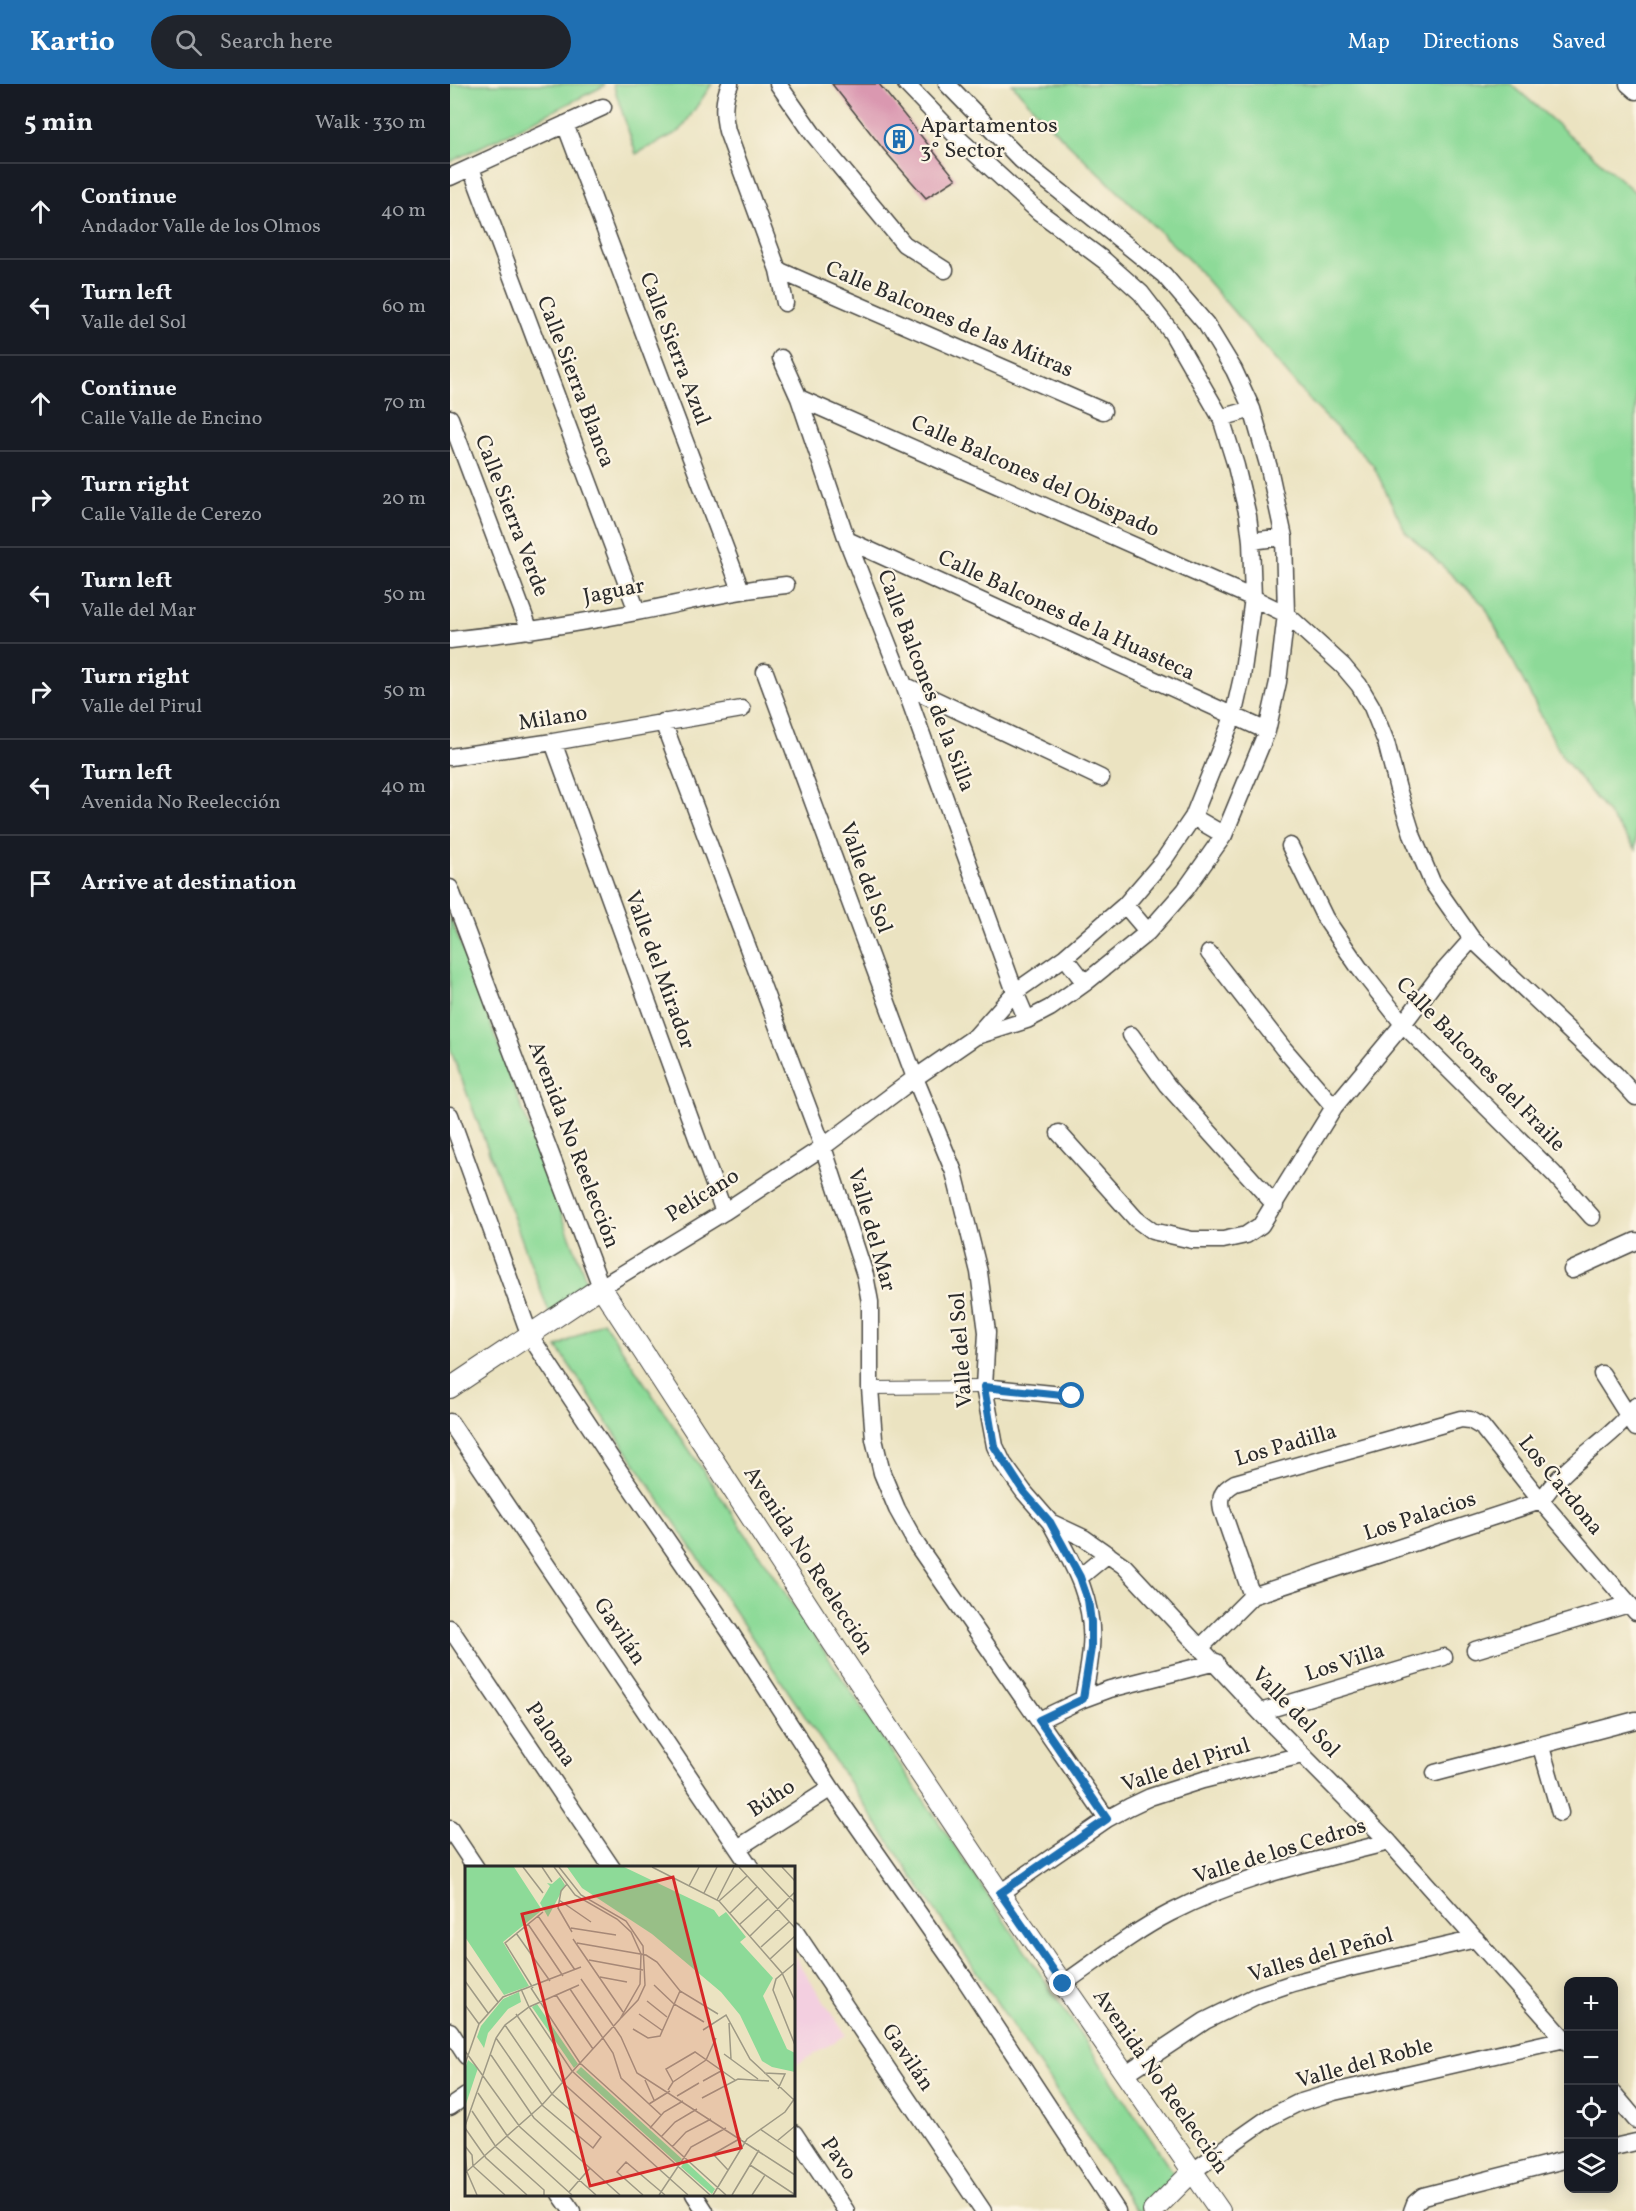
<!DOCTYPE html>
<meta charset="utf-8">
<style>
:root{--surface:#171b24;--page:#20242c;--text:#f1f3f6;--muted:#9ea1a6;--line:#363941;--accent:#1f6fb2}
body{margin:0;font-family:Vollkorn,serif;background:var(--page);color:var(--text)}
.controls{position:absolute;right:18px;bottom:18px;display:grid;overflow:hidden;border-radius:12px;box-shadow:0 3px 15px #0003}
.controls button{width:54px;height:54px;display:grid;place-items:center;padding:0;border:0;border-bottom:2px solid var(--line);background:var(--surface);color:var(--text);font:30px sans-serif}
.stop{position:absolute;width:18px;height:18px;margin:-14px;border:4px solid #1f6fb2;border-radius:50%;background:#fff}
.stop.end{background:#1f6fb2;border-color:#fff;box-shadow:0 2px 6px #0008}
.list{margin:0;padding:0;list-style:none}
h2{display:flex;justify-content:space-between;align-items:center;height:78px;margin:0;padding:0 24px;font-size:26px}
h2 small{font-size:20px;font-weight:400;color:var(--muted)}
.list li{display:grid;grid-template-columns:39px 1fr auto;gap:18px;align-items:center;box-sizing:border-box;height:96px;padding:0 24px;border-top:2px solid var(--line)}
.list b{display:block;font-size:22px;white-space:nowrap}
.list p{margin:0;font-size:20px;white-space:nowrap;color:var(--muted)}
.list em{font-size:20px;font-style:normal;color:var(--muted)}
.icon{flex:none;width:33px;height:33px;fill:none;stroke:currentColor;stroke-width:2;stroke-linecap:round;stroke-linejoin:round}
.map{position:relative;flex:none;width:1186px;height:2127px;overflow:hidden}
header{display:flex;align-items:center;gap:36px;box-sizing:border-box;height:84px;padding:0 30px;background:var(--accent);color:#fff}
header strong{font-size:28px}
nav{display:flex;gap:33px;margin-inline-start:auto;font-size:21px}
.search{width:420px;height:54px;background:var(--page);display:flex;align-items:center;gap:15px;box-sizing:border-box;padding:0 21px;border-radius:33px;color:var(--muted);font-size:22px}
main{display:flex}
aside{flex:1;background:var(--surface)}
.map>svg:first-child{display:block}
.built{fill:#f3cfe0}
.green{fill:#8dda98;stroke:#5c8262;stroke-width:1.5}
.building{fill:#da98b0}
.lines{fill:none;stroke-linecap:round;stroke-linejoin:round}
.pedestrian-casing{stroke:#484742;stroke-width:14}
.minor-casing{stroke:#484742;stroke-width:19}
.tertiary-casing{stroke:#484742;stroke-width:22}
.pedestrian{stroke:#fff;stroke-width:12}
.minor{stroke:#fff;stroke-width:16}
.tertiary{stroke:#fff;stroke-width:20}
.route{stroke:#1f6fb2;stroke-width:8}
.labels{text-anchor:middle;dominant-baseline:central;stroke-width:4.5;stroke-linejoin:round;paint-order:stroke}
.poi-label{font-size:22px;fill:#2b2b2b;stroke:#fcf5e5;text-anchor:start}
.street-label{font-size:22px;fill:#2b2b2b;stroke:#fcf5e5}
.inset-road{fill:none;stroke:#9e9985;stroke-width:1.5}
.view{fill:#d62828;fill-opacity:0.15;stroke:#d62828;stroke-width:3}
.inset-edge{fill:none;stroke:#2b2b2b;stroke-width:3}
</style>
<header>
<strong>Kartio</strong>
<div class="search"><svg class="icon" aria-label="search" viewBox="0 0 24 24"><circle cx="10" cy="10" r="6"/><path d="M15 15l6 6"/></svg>Search here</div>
<nav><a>Map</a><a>Directions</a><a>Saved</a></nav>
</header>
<main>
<aside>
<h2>5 min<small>Walk · 330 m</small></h2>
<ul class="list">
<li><svg class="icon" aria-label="ahead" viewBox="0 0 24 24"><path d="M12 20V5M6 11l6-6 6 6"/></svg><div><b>Continue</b><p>Andador Valle de los Olmos</p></div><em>40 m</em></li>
<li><svg class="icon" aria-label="left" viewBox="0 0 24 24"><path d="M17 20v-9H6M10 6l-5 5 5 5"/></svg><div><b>Turn left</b><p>Valle del Sol</p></div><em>60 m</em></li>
<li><svg class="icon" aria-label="ahead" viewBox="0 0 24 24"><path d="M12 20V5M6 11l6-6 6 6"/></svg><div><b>Continue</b><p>Calle Valle de Encino</p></div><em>70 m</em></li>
<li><svg class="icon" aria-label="right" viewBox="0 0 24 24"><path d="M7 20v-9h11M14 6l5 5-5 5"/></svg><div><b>Turn right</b><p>Calle Valle de Cerezo</p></div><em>20 m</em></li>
<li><svg class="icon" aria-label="left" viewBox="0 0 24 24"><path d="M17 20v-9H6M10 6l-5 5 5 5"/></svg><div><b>Turn left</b><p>Valle del Mar</p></div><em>50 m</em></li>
<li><svg class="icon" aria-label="right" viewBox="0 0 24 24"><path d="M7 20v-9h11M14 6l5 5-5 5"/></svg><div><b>Turn right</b><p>Valle del Pirul</p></div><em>50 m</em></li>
<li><svg class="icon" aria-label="left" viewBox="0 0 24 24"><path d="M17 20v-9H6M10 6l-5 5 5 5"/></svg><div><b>Turn left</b><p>Avenida No Reelección</p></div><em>40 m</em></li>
<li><svg class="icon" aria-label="arrive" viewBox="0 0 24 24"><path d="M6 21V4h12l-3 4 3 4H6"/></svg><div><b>Arrive at destination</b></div></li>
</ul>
</aside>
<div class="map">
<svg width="1186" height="2127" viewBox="0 0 1186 2127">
<rect width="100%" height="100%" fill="#fcf5e5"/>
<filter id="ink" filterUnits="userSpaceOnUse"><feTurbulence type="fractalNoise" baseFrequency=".0167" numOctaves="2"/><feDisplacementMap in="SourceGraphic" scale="12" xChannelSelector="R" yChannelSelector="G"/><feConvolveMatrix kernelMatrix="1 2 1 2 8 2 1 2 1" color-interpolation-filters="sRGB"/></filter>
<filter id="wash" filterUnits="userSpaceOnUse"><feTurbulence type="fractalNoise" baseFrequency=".008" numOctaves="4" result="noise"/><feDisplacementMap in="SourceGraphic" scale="24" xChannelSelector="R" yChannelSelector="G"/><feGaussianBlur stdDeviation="1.35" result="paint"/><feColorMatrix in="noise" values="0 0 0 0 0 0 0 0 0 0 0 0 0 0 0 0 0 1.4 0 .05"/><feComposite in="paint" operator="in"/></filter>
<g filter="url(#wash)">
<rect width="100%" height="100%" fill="#ebe3c1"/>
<path class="built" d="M344 1872 396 1951 344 1982Z"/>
<path class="green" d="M0 0H154V2L0 78Z
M163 0H262L230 47 186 70Z
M562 0H1061L1186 109V765L1112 672 1034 521 955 447 923 381 863 320 742 179 597 39Z
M0 832 140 1206 100 1231 0 964Z
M153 1237 729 2097 693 2127H687L107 1263Z"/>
<g id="blocks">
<path class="building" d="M382 0H429L506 95 476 114 434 66Z"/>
</g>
</g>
<g filter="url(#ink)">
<use href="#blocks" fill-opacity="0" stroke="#484742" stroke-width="1.5"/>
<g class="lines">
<g class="pedestrian-casing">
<path id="pedestrian" d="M420 1304 534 1303"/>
</g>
<g class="minor-casing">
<path id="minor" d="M280 0C273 16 273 30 277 47L328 186 335 219
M328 0 363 50 454 160 495 186
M497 0 571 76 714 191 756 240 784 286 802 325 819 384 834 453 836 530 828 598 817 647 774 751 735 806 698 848 635 899 600 924 577 936 527 952
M1178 0 1186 7
M115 40 291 506
M21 84 187 527
M0 93 153 23
M328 186 653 327
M331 274 349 314 397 456 454 601 565 908 577 936
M349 314 803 514 836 530 893 582 909 601 922 623 936 658 948 705 963 753 982 798 1022 855 1165 990 1186 1013
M0 334 80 547
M771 334 802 325
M397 456 817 647
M801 457 834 453
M0 556C63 549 125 540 187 528 237 518 285 506 336 501
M315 588 465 994 504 1088 529 1188 537 1248 534 1303 545 1362 553 1379 574 1408 600 1438 634 1454 674 1482 810 1628 939 1758 1118 1959
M454 601 651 694
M213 638 373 1063 415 1191 420 1218V1304L424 1355 432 1389 447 1425 467 1461 657 1735
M103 658 274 1128
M0 673 103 658 292 625
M743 733 774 751
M840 762 875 834 910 885 953 940 1104 1090 1142 1133
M0 804 151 1203 274 1128 373 1063 465 994 526 952 565 908 615 873 675 821 713 777 743 733 783 633 792 593 803 514 801 457 798 432 786 382 771 334 722 249 691 209 655 177 589 128 507 53 456 0
M675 821 698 848
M759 869 833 964 884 1023
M615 873 635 899
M681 951 717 1001 825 1121
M0 1031 80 1252 168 1385 280 1548 381 1704 514 1894 667 2127
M609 1049 686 1135 702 1147 742 1156H773L796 1151 811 1141 884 1023 953 940 990 891 1022 855
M1122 1186 1186 1157
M1152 1290 1186 1344
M534 1303 622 1312
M0 1338 301 1784
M600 1438C622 1478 645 1516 641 1564 640 1581 636 1598 633 1615
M630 1493 658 1470
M802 1512 772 1426C769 1412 773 1406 785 1399L1011 1335 1020 1336 1032 1343 1091 1417 1186 1528
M0 1544 162 1784
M751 1563 802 1512 1091 1417C1116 1377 1159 1359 1186 1322
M1025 1566 1179 1520
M810 1628 994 1573
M589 1636 633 1615 660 1605 766 1578
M1091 1663 1110 1729
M985 1689 1186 1636
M0 1745 26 1784
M288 1764 381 1704
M550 1809 657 1735 679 1723 700 1713 753 1696 852 1671
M344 1846 533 2127
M613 1900C648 1876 683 1848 720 1829 789 1793 865 1777 939 1758
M0 1947 16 1972
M675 1990 755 1937 808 1911 843 1899 900 1884 1026 1855
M1164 2010 1186 2036
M0 2023 16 2012
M344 2049 396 2127
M1164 2063 1186 2058
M743 2087 820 2033 848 2019 884 2008 1115 1955
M110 2110 122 2127
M244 2110 255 2127
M962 2127 965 2119 973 2112 1118 2075"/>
</g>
<g class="tertiary-casing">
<path id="tertiary" d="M0 1304 151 1203 382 1558 550 1809 770 2127
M703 2127 743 2087"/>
</g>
<use href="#pedestrian" class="pedestrian"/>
<use href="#minor" class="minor"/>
<use href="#tertiary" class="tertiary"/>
</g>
</g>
<g class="lines" filter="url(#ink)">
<path class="route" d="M613 1900 550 1809 657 1735 589 1636 633 1615 641 1564V1538L638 1516 630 1493 600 1438 574 1408 544 1362 534 1303 622 1312"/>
</g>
<defs>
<g id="building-ring" transform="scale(1.5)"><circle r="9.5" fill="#fcf5e5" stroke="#1f6fb2" stroke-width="1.5"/><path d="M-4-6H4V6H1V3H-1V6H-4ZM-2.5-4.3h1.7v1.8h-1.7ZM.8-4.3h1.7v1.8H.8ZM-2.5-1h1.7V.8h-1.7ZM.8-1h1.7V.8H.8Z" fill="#1f6fb2"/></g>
</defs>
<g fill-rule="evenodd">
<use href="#building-ring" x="449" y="55"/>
</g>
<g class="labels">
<g class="poi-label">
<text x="470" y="42">Apartamentos<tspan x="470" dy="25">3° Sector</tspan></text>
</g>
<g class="street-label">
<text transform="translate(499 236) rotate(23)">Calle Balcones de las Mitras</text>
<text transform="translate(224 265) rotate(69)">Calle Sierra Azul</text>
<text transform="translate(125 298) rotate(69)">Calle Sierra Blanca</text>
<text transform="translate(585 393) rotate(24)">Calle Balcones del Obispado</text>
<text transform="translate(61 432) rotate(69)">Calle Sierra Verde</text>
<text transform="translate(164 508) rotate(-11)">Jaguar</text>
<text transform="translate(616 532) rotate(25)">Calle Balcones de la Huasteca</text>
<text transform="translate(475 597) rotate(69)">Calle Balcones de la Silla</text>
<text transform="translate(103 635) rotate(-9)">Milano</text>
<text transform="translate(415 794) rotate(70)">Valle del Sol</text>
<text transform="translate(209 886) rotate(70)">Valle del Mirador</text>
<text transform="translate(1030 981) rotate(46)">Calle Balcones del Fraile</text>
<text transform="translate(123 1061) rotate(69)">Avenida No Reelección</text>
<text transform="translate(253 1112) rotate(-32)">Pelícano</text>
<text transform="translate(421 1146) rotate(74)">Valle del Mar</text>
<text transform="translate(512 1266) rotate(-94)">Valle del Sol</text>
<text transform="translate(836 1362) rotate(-16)">Los Padilla</text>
<text transform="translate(1110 1402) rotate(51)">Los Cardona</text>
<text transform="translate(970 1433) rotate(-18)">Los Palacios</text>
<text transform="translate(358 1477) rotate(57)">Avenida No Reelección</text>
<text transform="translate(169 1548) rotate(56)">Gavilán</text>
<text transform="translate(895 1579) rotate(-18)">Los Villa</text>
<text transform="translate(845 1629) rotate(46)">Valle del Sol</text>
<text transform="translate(100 1651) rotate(56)">Paloma</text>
<text transform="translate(736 1682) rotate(-18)">Valle del Pirul</text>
<text transform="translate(322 1715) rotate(-33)">Búho</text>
<text transform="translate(830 1768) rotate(-17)">Valle de los Cedros</text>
<text transform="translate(871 1872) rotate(-16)">Valles del Peñol</text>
<text transform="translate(457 1974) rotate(56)">Gavilán</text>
<text transform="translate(915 1980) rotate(-15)">Valle del Roble</text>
<text transform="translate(710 1998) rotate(55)">Avenida No Reelección</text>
<text transform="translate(388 2075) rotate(56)">Pavo</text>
</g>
</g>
<g transform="translate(15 1782)">
<rect width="330" height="330" fill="#ebe3c1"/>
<path d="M0 1H49L77 44 38 76 64 120 39 129 0 71ZM102 1H159L249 44 254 51 261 46 281 71 275 76 308 112 298 130 322 183 330 187V206L307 201 297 195 275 149 256 126 187 68 117 22ZM95 11 100 19 83 51 75 37 85 20 82 17 87 18ZM54 126 56 136 43 143 23 167 19 182 12 171 16 160 38 133ZM72 138 113 198 109 202 67 141ZM3 194 13 202 0 241V203ZM116 201 217 293 213 298 111 206ZM220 295 250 323 247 328 216 301Z" fill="#8dda98"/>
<path class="inset-road" d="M58 1 78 27M77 1 87 16M94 1 116 29 161 55 178 80 180 119 173 134 156 152M187 1 254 35 317 107 330 135M274 1 330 62M296 1 330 37M317 1 330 15M102 18 96 25 93 42 107 66M224 20 234 1M239 27 252 1M94 34 126 56M252 34 269 1M254 35 282 10M265 47 292 21M73 50 110 104M63 58 98 110M275 58 303 33M106 62 151 69M51 67 85 115M285 70 330 26M108 73 158 146M112 77 181 89 192 96 215 125 253 148M296 81 324 56M0 90 33 136M305 93 330 70M124 94 178 104M330 97 311 113 308 124 330 179M135 111 162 116M116 113 156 171 172 207 330 309M0 115 23 147M189 119 209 138 239 156M66 122 115 197 261 329M68 122 40 77 78 46M56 123 64 141 107 205 245 329M105 123 148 187 156 212 196 249M91 129 128 183M182 135 202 151M0 139 14 158M51 148 98 217 223 329M174 148 198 165M264 157 266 193M168 163 183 172 195 170 215 125M238 164 261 149 285 193 329 234M31 172 78 240 128 282 136 271 87 228 40 159M0 185 55 261 131 329M259 188 293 213M26 189 69 252 155 329M0 198 14 158 38 131 116 101M299 207 320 208 313 223M180 214 189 234M238 215 256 205M208 216 201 203 230 186 270 214M203 224 208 216 241 194 251 172M13 227 43 271 107 329M212 230 234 217M237 232 273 213 304 215M184 238 205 225M7 245 31 281 79 324V329M0 260 31 172 40 159 64 141 114 119M0 262 21 292 62 329M185 262 199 246 218 235M295 263 330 287M196 271 210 256 232 243M312 275 330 260M0 280 7 289 8 300 40 329M207 281 221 266 246 253M0 287 2 306 12 329M285 299 329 328M263 304 248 288 276 272M0 307 77 239 155 153 175 118 176 88 166 66 152 53 110 29 89 1M104 326 125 302M178 329 152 306 161 296 200 329M194 329 226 281 261 262M248 329 282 273 320 246 330 232M267 329 294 284M287 329 300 309"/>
<path class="view" d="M208 11 276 282 125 320 57 48Z"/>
<rect width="330" height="330" class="inset-edge"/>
</g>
</svg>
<div class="controls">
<button>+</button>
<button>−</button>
<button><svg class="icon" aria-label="locate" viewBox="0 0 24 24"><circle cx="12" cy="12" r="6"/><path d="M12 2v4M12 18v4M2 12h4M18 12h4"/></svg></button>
<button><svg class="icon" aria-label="layers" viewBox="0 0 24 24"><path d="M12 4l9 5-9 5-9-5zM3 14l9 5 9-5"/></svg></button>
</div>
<div class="stop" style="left:622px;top:1312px"></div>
<div class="stop end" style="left:613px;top:1900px"></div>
</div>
</main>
